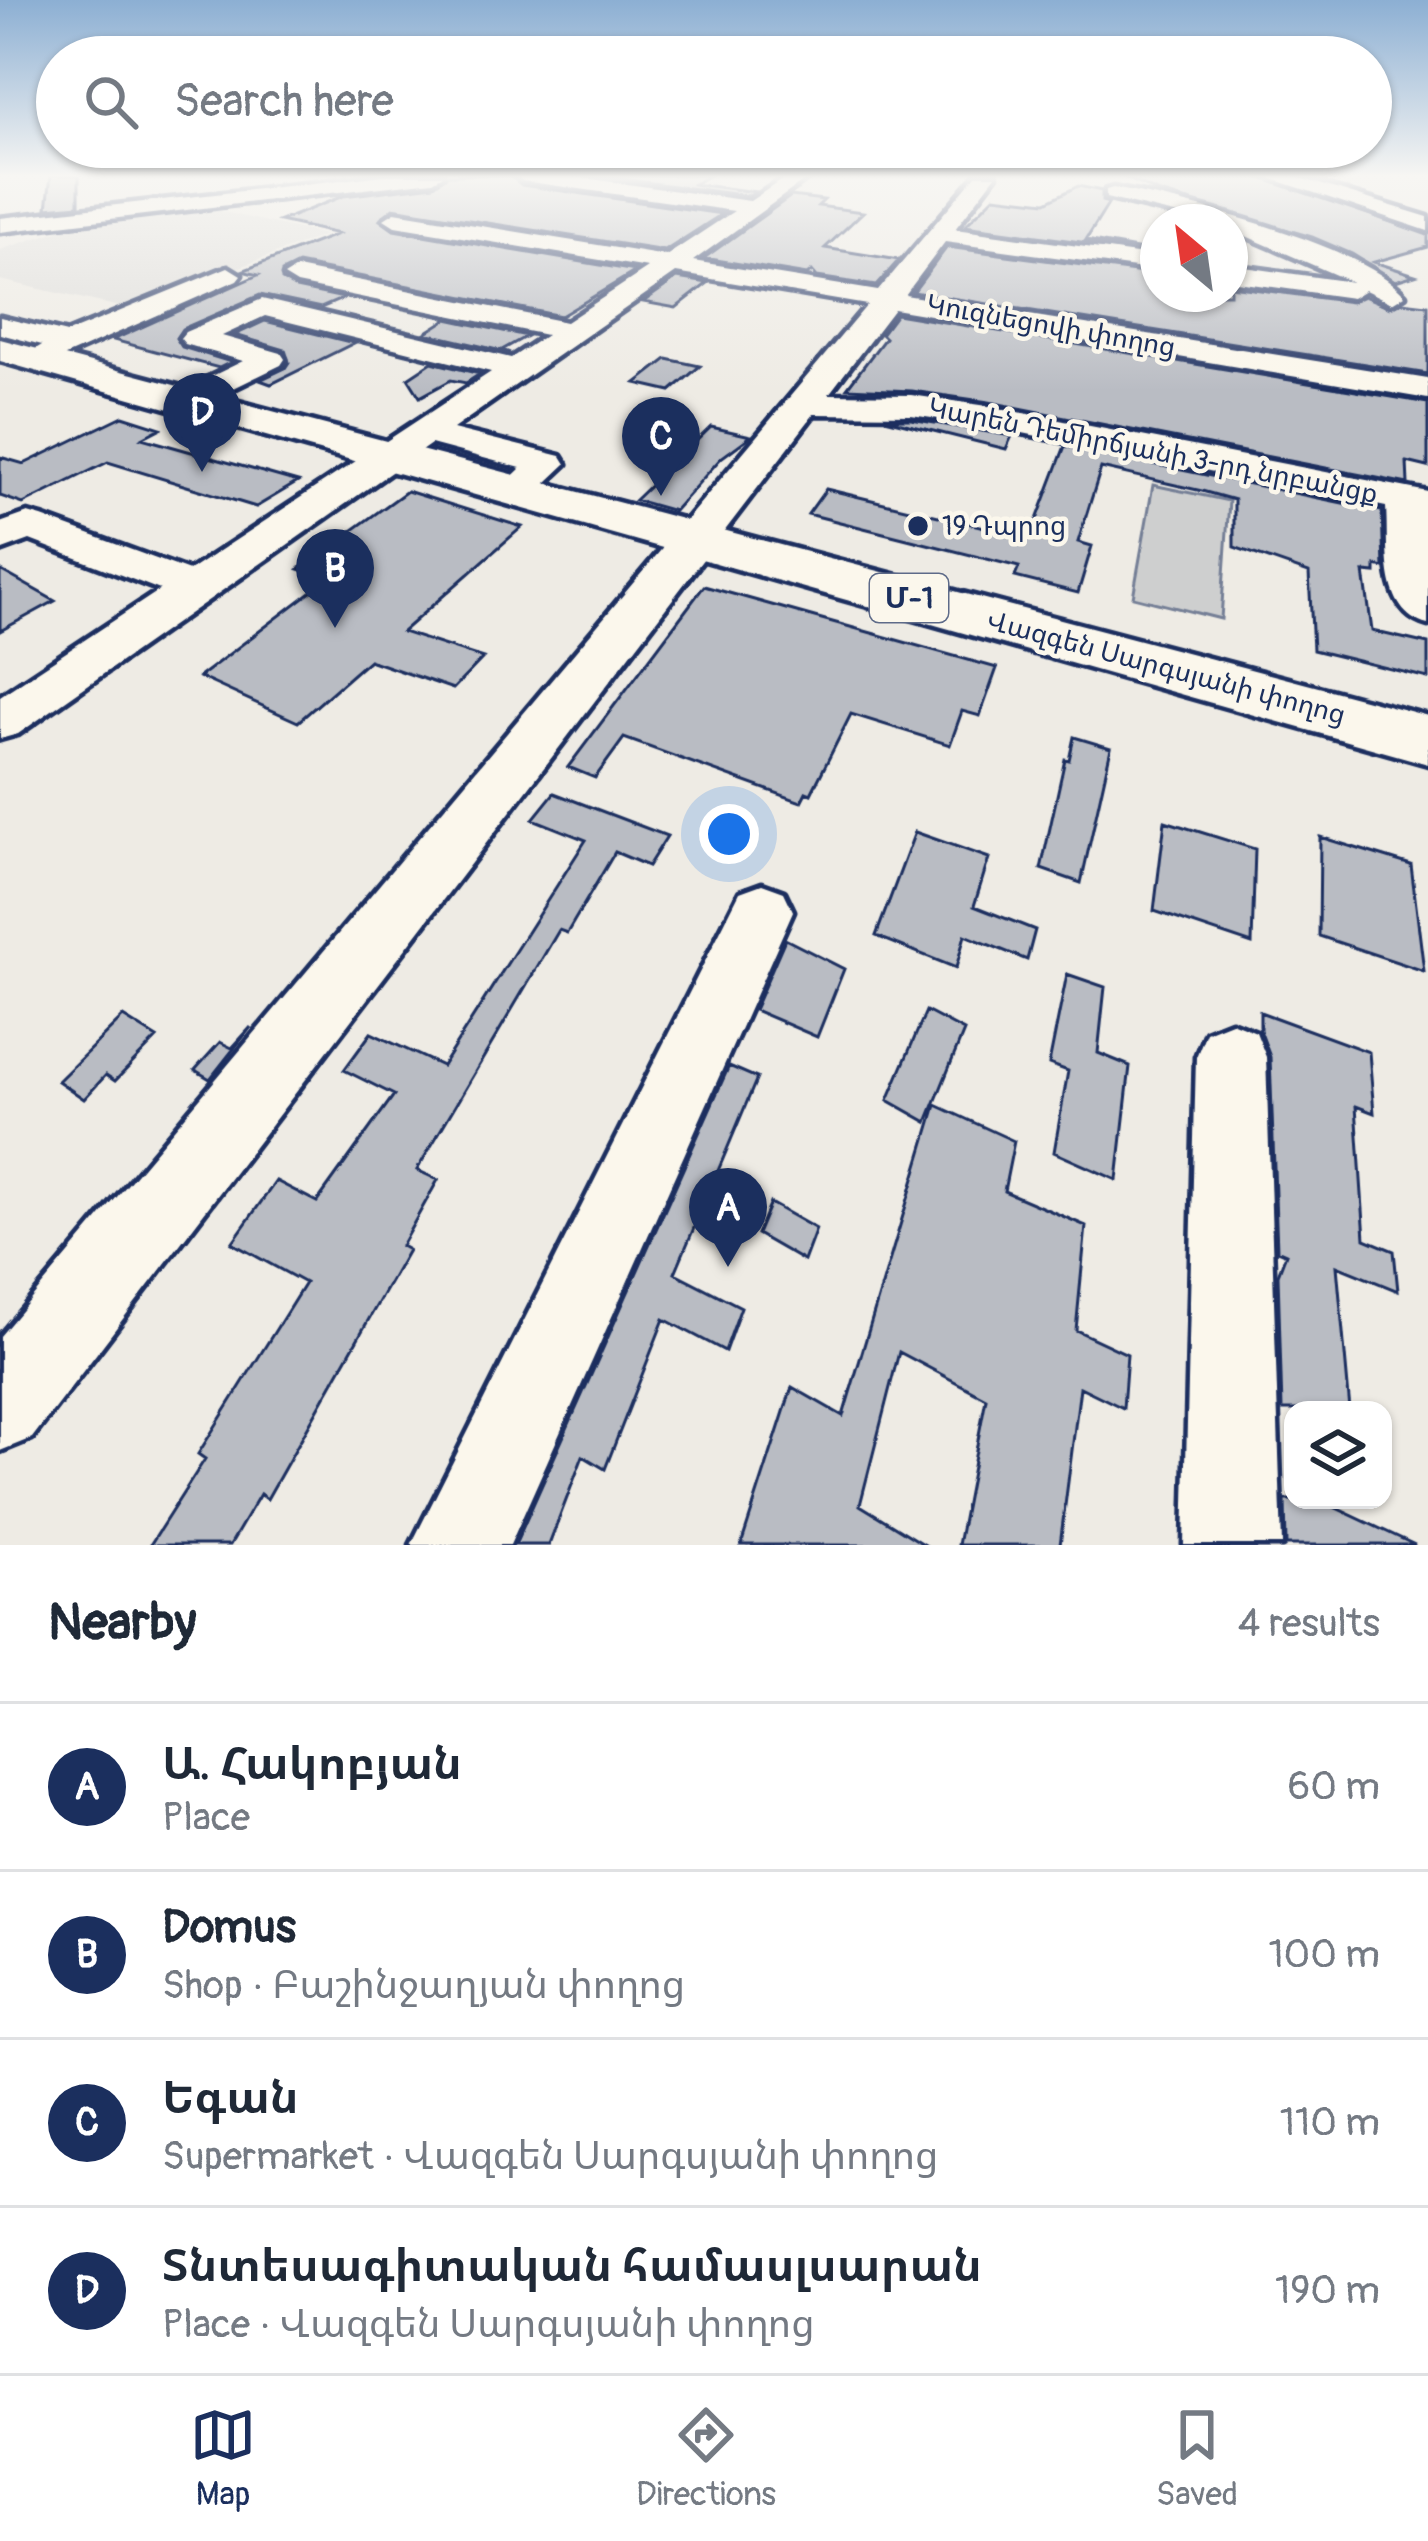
<!DOCTYPE html>
<meta charset="utf-8">
<style>
:root{--surface:#fff;--page:#f6f6f7;--text:#1f2937;--muted:#747a83;--line:#e0e1e3;--accent:#1b2f5e}
body{margin:0;font-family:Pangolin,"Noto Sans Armenian",sans-serif;background:var(--page);color:var(--text)}
.controls{position:absolute;right:36px;bottom:36px;display:grid;overflow:hidden;border-radius:24px;box-shadow:0 3px 9px #0004}
.controls button{width:108px;height:108px;display:grid;place-items:center;padding:0;border:0;border-bottom:3px solid var(--line);background:var(--surface);color:var(--text);font:60px sans-serif}
.compass{position:absolute;left:1140px;top:204px;width:108px;height:108px;border-radius:50%;background:var(--surface);box-shadow:0 3px 9px #0004;rotate:331deg}
.you{position:absolute;left:729px;top:834px;width:42px;height:42px;margin:-30px;border:9px solid #fff;border-radius:50%;background:#1a73e8;box-shadow:0 0 0 18px #1a73e833}
.badge{display:grid;place-items:center;width:78px;height:78px;border-radius:50%;background:var(--accent);color:#fff;font-size:39px;font-weight:700}
.pin{position:absolute;translate:-50% -99px;filter:drop-shadow(0 3px 6px #0008)}
.pin::after{content:'';position:absolute;top:63px;width:42px;height:36px;background:inherit;clip-path:polygon(0 0,100% 0,50% 100%)}
.list{margin:0;padding:0;list-style:none}
h2{display:flex;justify-content:space-between;align-items:center;height:156px;margin:0;padding:0 48px;font-size:51px}
h2 small{font-size:39px;font-weight:400;color:var(--muted)}
.list li{display:grid;grid-template-columns:78px 1fr auto;gap:36px;align-items:center;box-sizing:border-box;height:168px;padding:0 48px;border-top:3px solid var(--line)}
.list b{display:block;font-size:45px;white-space:nowrap}
.list p{margin:0;font-size:39px;white-space:nowrap;color:var(--muted)}
.list em{font-size:39px;font-style:normal;color:var(--muted)}
.icon{flex:none;width:66px;height:66px;fill:none;stroke:currentColor;stroke-width:2;stroke-linecap:round;stroke-linejoin:round}
.map{position:relative;flex:none;width:1428px;height:1545px;overflow:hidden}
.search{position:absolute;background:var(--surface);box-shadow:0 3px 9px #0004;left:36px;right:36px;top:36px;height:132px;display:flex;align-items:center;gap:30px;box-sizing:border-box;padding:0 42px;border-radius:66px;color:var(--muted);font-size:45px}
.sheet{height:828px;background:var(--surface)}
nav{display:flex;justify-content:space-around;align-items:center;box-sizing:border-box;height:168px;border-top:3px solid var(--line);background:var(--surface);font-size:33px;color:var(--muted)}
nav a{display:grid;justify-items:center;gap:6px}
nav .on{color:var(--accent)}
.map>svg:first-child{display:block}
.built{fill:#deddda}
.green{fill:#cecfcf;stroke:#747f96;stroke-width:3}
.building{fill:#b9bcc3;stroke:#1b2f5e;stroke-width:3}
.lines{fill:none;stroke-linecap:round;stroke-linejoin:round}
.minor-casing{stroke:#1b2f5e;stroke-width:9}
.highway-casing{stroke:#1b2f5e;stroke-width:9}
.minor{fill:#fbf7ec;fill-rule:evenodd}
.highway{fill:#fbf7ec;fill-rule:evenodd}
.poi-dot{fill:#1b2f5e;stroke:#fbf7ec;stroke-width:4.5}
.labels{text-anchor:middle;dominant-baseline:central;stroke-width:9;stroke-linejoin:round;paint-order:stroke}
.far-street-label{font-size:27px;fill:#1b2f5e;stroke:#fbf7ec}
.far-poi-label{font-size:27px;fill:#1b2f5e;stroke:#fbf7ec;text-anchor:start}
.shield{fill:#fbf7ec;stroke:#5e6b89;stroke-width:3}
.shield-label{font-size:30px;font-weight:bold;fill:#1b2f5e}
</style>
<div class="map">
<svg width="1428" height="1545" viewBox="0 0 1428 1545">
<rect width="100%" height="100%" fill="#eeebe4"/>
<filter id="ink" filterUnits="userSpaceOnUse"><feTurbulence type="fractalNoise" baseFrequency=".00833" numOctaves="2"/><feDisplacementMap in="SourceGraphic" scale="24" xChannelSelector="R" yChannelSelector="G"/><feConvolveMatrix kernelMatrix="1 2 1 2 8 2 1 2 1" color-interpolation-filters="sRGB"/></filter>
<g filter="url(#ink)">
<path class="built" d="M206 208 325 235 232 270 240 274 156 308 132 302 120 307 0 280V250L82 223Z"/>
<path class="green" d="M1153 485 1229 501 1221 619 1133 597Z"/>
<path class="building" d="M51 175H79V205L47 208Z
M447 175H509L522 185 722 214 665 251 393 208 380 220 394 230 636 271 561 316 298 264 282 272V280L296 288 344 298 321 308 260 295 182 329 176 338 182 347 231 362 219 368 113 340 258 275 242 271 338 234 280 221 343 196 434 185Z
M592 175H710L694 184 756 192 749 196Z
M1119 175H1257L1428 235V247L1374 262 1415 275 1395 281 1352 254 1312 237 1160 193Z
M1078 186 1102 191V201L1109 203 1086 240 1154 252 965 226 995 196 1046 202Z
M791 196 824 200 818 206 863 212 825 248 899 260 876 286 817 277 812 271 807 275 704 258Z
M947 247 1158 275V294H1230V286L1351 302 1364 296 1390 307 1403 302 1428 305V374L913 292Z
M677 278 708 283 676 308 643 302Z
M896 314 1428 403V467L1407 462 1408 484 989 402 912 391 847 388 885 338 881 334Z
M447 319 527 336 502 350 510 353 425 333Z
M265 321 354 343 271 384 260 380 285 368 289 362 285 350 235 335Z
M667 359 700 366 671 391 636 383Z
M432 362 480 374 466 383 451 380 420 397 408 378Z
M123 416 161 428 142 438 298 482 256 507 108 462 23 504 0 496V457L24 464Z
M885 419H911L1012 436 1006 449Z
M711 427 751 436 721 458 674 511 635 500Z
M1065 446 1382 511 1384 568 1376 566V573L1364 572 1372 631 1428 644V678L1313 650 1309 573 1234 547V500L1202 491 1101 468 1078 542 1092 546 1078 593 1015 577 1019 567 808 514 826 489 1030 538Z
M407 491 522 527 402 632 483 658 453 689 369 660 298 722 199 677 328 579 299 569Z
M0 570 55 601 0 631Z
M704 586 997 668 980 716 962 711 950 745 851 714 811 794 806 792 801 802 624 738 595 778 568 767Z
M1074 737 1111 748 1081 883 1041 869 1065 759 1069 760Z
M554 793 667 836 648 866 615 852 567 933 559 930 417 1170 438 1180 401 1246 408 1250 267 1499 260 1494 230 1545H150L205 1459 198 1454 305 1283 232 1243 276 1181 317 1202 394 1095 344 1070 371 1033 442 1066 586 840 533 819Z
M1165 821 1255 849 1252 944 1154 911Z
M915 832 989 858 974 906 1035 930 1027 960 965 935 956 968 876 936Z
M1320 837 1411 865 1424 971 1319 936Z
M785 939 844 969 817 1037 754 1010Z
M1067 974 1105 987 1098 1053 1130 1066 1117 1180 1054 1152 1068 1071 1049 1064Z
M926 1011 964 1031 927 1122 888 1100Z
M1260 1012 1369 1052 1374 1113 1356 1106 1365 1239 1394 1251 1398 1291 1337 1266 1350 1410H1282L1278 1275 1286 1254 1277 1250 1270 1057 1260 1030Z
M123 1017 157 1038 115 1081 106 1075 84 1099 58 1081Z
M251 1027 210 1079 195 1070 220 1042 232 1048Z
M729 1066 757 1078 675 1273 741 1307 725 1351 664 1319 605 1469 583 1456 549 1545H515Z
M936 1105 1014 1141 1004 1191 1086 1226 1076 1330 1127 1354 1123 1408 1080 1387 1060 1545H958L986 1398 899 1352 860 1505 925 1545H741L792 1387 843 1416Z
M770 1203 816 1229 804 1261 757 1234Z
M1285 1500H1319L1415 1545H1286Z"/>
<g class="lines">
<g class="minor-casing">
<path id="minor" d="M385 175H443L433 181 0 232V218Z
M513 175H562L750 201 789 175H812L693 261 878 291 976 175H996L955 229 1158 257V271L945 242 905 295 1428 379V399L894 309 829 394 911 395 988 406 1428 492V625C1379 612 1389 548 1386 507L988 426 911 415 814 414 32 1438 0 1451V1336L867 305 676 273 453 429 561 456 566 464 530 498H504L498 490 521 468 431 444 18 734 0 739V696L160 590 30 540 0 551V523L28 513 42 517 189 571 491 372 265 316 222 336 281 353 285 359 281 365 189 410 173 400 177 393 243 361 185 344 180 338 185 332 262 299 511 358 546 335 297 284 284 276 297 268 566 322 648 268 395 226 384 219 395 212 666 256 734 211 523 181Z
M1261 175H1290L1428 217V231Z
M1113 188C1184 201 1358 242 1405 295L1392 303 1365 290 1352 298 1230 281V265L1352 282 1230 229V222H1209L1106 198V190Z
M228 267 241 275 237 280 47 364H25L21 358 42 345 0 334V317L67 333Z
M762 884 784 892 793 911 510 1545H411L740 892Z
M1231 1022 1256 1032 1266 1057 1282 1545H1184L1196 1057 1206 1032Z"/>
</g>
<g class="highway-casing">
<path id="highway" d="M0 339 1428 716V764L0 361Z"/>
</g>
<use href="#minor" class="minor"/>
<use href="#highway" class="highway"/>
</g>
</g>
<linearGradient id="sky" x2="0" y2="1"><stop stop-color="#8cafd3"/><stop offset="0.45" stop-color="#f7f6f3"/><stop offset="1" stop-color="#f7f6f3" stop-opacity="0"/></linearGradient>
<rect width="1428" height="391" fill="url(#sky)"/>
<circle class="poi-dot" cx="918" cy="526" r="12"/>
<g class="labels">
<g class="far-street-label">
<text transform="translate(1051 326) rotate(10)">Կուզնեցովի փողոց</text>
<text transform="translate(1153 451) rotate(11)">Կարեն Դեմիրճյանի 3-րդ նրբանցք</text>
<text transform="translate(1166 668) rotate(15)">Վազգեն Սարգսյանի փողոց</text>
</g>
<g class="far-poi-label">
<text x="942" y="526">19 Դպրոց</text>
</g>
<rect class="shield" x="870" y="574" width="78" height="48" rx="9"/>
<g class="shield-label">
<text x="909" y="598">Մ-1</text>
</g>
</g>
</svg>
<div class="controls">
<button><svg class="icon" aria-label="layers" viewBox="0 0 24 24"><path d="M12 4l9 5-9 5-9-5zM3 14l9 5 9-5"/></svg></button>
</div>
<svg class="compass" viewBox="-18 -18 36 36"><path d="M0-13l5 13h-10z" fill="#e53935"/><path d="M0 13l5-13h-10z" fill="#747a83"/></svg>
<div class="you"></div>
<div class="pin badge" style="left:728px;top:1267px">A</div>
<div class="pin badge" style="left:335px;top:628px">B</div>
<div class="pin badge" style="left:661px;top:496px">C</div>
<div class="pin badge" style="left:202px;top:472px">D</div>
<div class="search"><svg class="icon" aria-label="search" viewBox="0 0 24 24"><circle cx="10" cy="10" r="6"/><path d="M15 15l6 6"/></svg>Search here</div>
</div>
<section class="sheet">
<h2>Nearby<small>4 results</small></h2>
<ul class="list">
<li><span class="badge">A</span><div><b>Ա. Հակոբյան</b><p>Place</p></div><em>60 m</em></li>
<li><span class="badge">B</span><div><b>Domus</b><p>Shop · Բաշինջաղյան փողոց</p></div><em>100 m</em></li>
<li><span class="badge">C</span><div><b>Եգան</b><p>Supermarket · Վազգեն Սարգսյանի փողոց</p></div><em>110 m</em></li>
<li><span class="badge">D</span><div><b>Տնտեսագիտական համասլսարան</b><p>Place · Վազգեն Սարգսյանի փողոց</p></div><em>190 m</em></li>
</ul>
</section>
<nav>
<a class="on"><svg class="icon" aria-label="map" viewBox="0 0 24 24"><path d="M3 6l6-2 6 2 6-2v14l-6 2-6-2-6 2zM9 4v14M15 6v14"/></svg>Map</a>
<a><svg class="icon" aria-label="directions" viewBox="0 0 24 24"><path d="M12 3l9 9-9 9-9-9zM9 14v-3h6M13 9l2 2-2 2"/></svg>Directions</a>
<a><svg class="icon" aria-label="saved" viewBox="0 0 24 24"><path d="M7 4h10v16l-5-4-5 4z"/></svg>Saved</a>
</nav>
